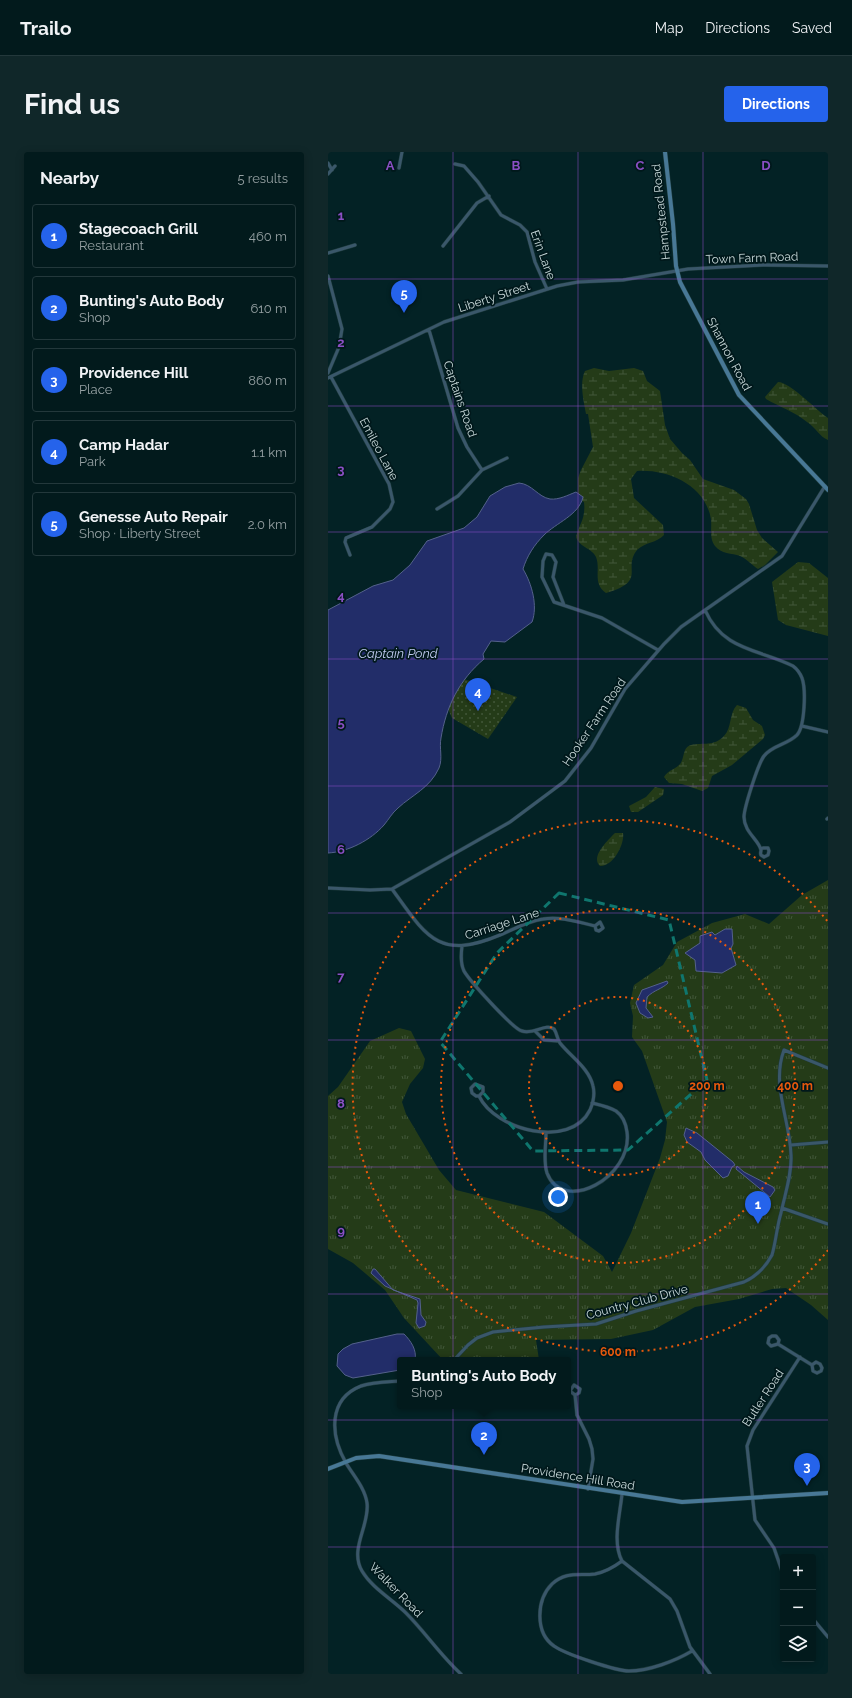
<!DOCTYPE html>
<meta charset="utf-8">
<style>
:root{--surface:#021a1c;--page:#102729;--text:#f1f3f6;--muted:#96a1a3;--line:#23383b;--accent:#2563eb}
body{margin:0;font-family:Raleway,sans-serif;background:var(--page);color:var(--text)}
.controls{position:absolute;right:12px;bottom:12px;display:grid;overflow:hidden;border-radius:4px;box-shadow:0 2px 10px #0003}
.controls button{width:36px;height:36px;display:grid;place-items:center;padding:0;border:0;border-bottom:1px solid var(--line);background:var(--surface);color:var(--text);font:20px sans-serif}
.you{position:absolute;left:230px;top:1045px;width:14px;height:14px;margin:-10px;border:3px solid #fff;border-radius:50%;background:#1a73e8;box-shadow:0 0 0 6px #1a73e833}
.badge{display:grid;place-items:center;width:26px;height:26px;border-radius:50%;background:var(--accent);color:#fff;font-size:13px;font-weight:700}
.pin{position:absolute;translate:-50% -33px;filter:drop-shadow(0 1px 2px #0008)}
.pin::after{content:'';position:absolute;top:21px;width:14px;height:12px;background:inherit;clip-path:polygon(0 0,100% 0,50% 100%)}
.popup{position:absolute;left:69px;top:1205px;width:174px;height:52px;box-sizing:border-box;display:grid;place-content:center;border-radius:4px;background:var(--surface);filter:drop-shadow(0 1px 3px #0005);font-size:13px;white-space:nowrap;color:var(--muted)}
.popup b{font-size:15px;color:var(--text)}
.popup::after{content:'';position:absolute;left:50%;top:100%;margin-left:-8px;border:8px solid transparent;border-top-color:var(--surface)}
.list{margin:0;padding:0;list-style:none}
h2{display:flex;justify-content:space-between;align-items:center;height:52px;margin:0;padding:0 16px;font-size:17px}
h2 small{font-size:13px;font-weight:400;color:var(--muted)}
.list li{display:grid;grid-template-columns:26px 1fr auto;gap:12px;align-items:center;box-sizing:border-box;height:64px;margin:0 8px 8px;padding:0 8px;border:1px solid var(--line);border-radius:4px}
.list b{display:block;font-size:15px;white-space:nowrap}
.list p{margin:0;font-size:13px;white-space:nowrap;color:var(--muted)}
.list em{font-size:13px;font-style:normal;color:var(--muted)}
.icon{flex:none;width:22px;height:22px;fill:none;stroke:currentColor;stroke-width:2;stroke-linecap:round;stroke-linejoin:round}
.map{position:relative;flex:none;width:500px;height:1522px;overflow:hidden;border-radius:4px}
header{display:flex;align-items:center;gap:24px;box-sizing:border-box;height:56px;padding:0 20px;background:var(--surface);border-bottom:1px solid var(--line)}
header strong{font-size:19px}
nav{display:flex;gap:22px;margin-inline-start:auto;font-size:14px}
.intro{display:flex;align-items:center;justify-content:space-between;box-sizing:border-box;height:96px;padding:0 24px}
h1{margin:0;font-size:28px}
.button{padding:10px 18px;border-radius:4px;background:var(--accent);color:#fff;font-size:14px;font-weight:700}
main{display:flex;gap:24px;padding:0 24px}
aside{flex:1;background:var(--surface);border-radius:4px;box-shadow:0 2px 10px #0003}
.map>svg:first-child{display:block}
.grass{fill:url(#grass-tufts)}
.wetland{fill:url(#wetland-marsh)}
.park{fill:url(#park-dots)}
.water{fill:#222d69;stroke:#54618b}
.lines{fill:none;stroke-linecap:round;stroke-linejoin:round}
.street-casing{stroke:#1f3c3e;stroke-width:4}
.secondary-casing{stroke:#1f3c3e;stroke-width:5}
.street{stroke:#3a576a;stroke-width:3}
.secondary{stroke:#487896;stroke-width:4}
.marked{fill:none;stroke:#0f766e;stroke-width:3;stroke-dasharray:8 5;stroke-linejoin:round}
.grid{fill:none;stroke:#8a4fc4;stroke-width:1;stroke-opacity:0.55}
.ring{fill:none;stroke:#e8590c;stroke-width:2;stroke-dasharray:2 4}
.labels{text-anchor:middle;dominant-baseline:central;stroke-width:3.5;stroke-linejoin:round;paint-order:stroke}
.street-label{font-size:12px;fill:#c8d9da;stroke:#00181b}
.water-label{font-size:13px;font-style:italic;fill:#bfcaf0;stroke:#00181b}
.grid-label{font-size:13px;text-anchor:middle;font-weight:bold;fill:#8a4fc4;stroke:#00181b;stroke-width:3.5;stroke-linejoin:round;paint-order:stroke}
.centre{fill:#e8590c;stroke:#00181b;stroke-width:2}
.ring-label{font-size:12px;text-anchor:middle;font-weight:bold;fill:#e8590c;stroke:#00181b;stroke-width:3.5;stroke-linejoin:round;paint-order:stroke}
</style>
<header>
<strong>Trailo</strong>
<nav><a>Map</a><a>Directions</a><a>Saved</a></nav>
</header>
<div class="intro"><h1>Find us</h1><a class="button">Directions</a></div>
<main>
<aside>
<h2>Nearby<small>5 results</small></h2>
<ul class="list">
<li><span class="badge">1</span><div><b>Stagecoach Grill</b><p>Restaurant</p></div><em>460 m</em></li>
<li><span class="badge">2</span><div><b>Bunting's Auto Body</b><p>Shop</p></div><em>610 m</em></li>
<li><span class="badge">3</span><div><b>Providence Hill</b><p>Place</p></div><em>860 m</em></li>
<li><span class="badge">4</span><div><b>Camp Hadar</b><p>Park</p></div><em>1.1 km</em></li>
<li><span class="badge">5</span><div><b>Genesse Auto Repair</b><p>Shop · Liberty Street</p></div><em>2.0 km</em></li>
</ul>
</aside>
<div class="map">
<svg width="500" height="1522" viewBox="0 0 500 1522">
<defs>
<pattern id="grass-tufts" width="24" height="20" patternUnits="userSpaceOnUse"><rect width="24" height="20" fill="#243b18"/><path d="M3 7l-1-3M5 7V3M7 7l1-3M15 17l-1-3M17 17v-4M19 17l1-3" fill="none" stroke="#425739"/></pattern>
<pattern id="wetland-marsh" width="20" height="14" patternUnits="userSpaceOnUse"><rect width="20" height="14" fill="#243b18"/><path d="M1 5h8M5 5V1M11 12h8M15 12V8" fill="none" stroke="#425739"/></pattern>
<pattern id="park-dots" width="8" height="8" patternUnits="userSpaceOnUse"><rect width="8" height="8" fill="#243b18"/><path d="M2 2h.1M6 6h.1" fill="none" stroke="#425739" stroke-width="1.8" stroke-linecap="round"/></pattern>
</defs>
<rect width="100%" height="100%" fill="#032225"/>
<path class="grass" d="M500 728V1168L483 1153 458 1136 444 1137 411 1147 367 1155 325 1178 283 1187 208 1188 211 1208H115L76 1166 57 1138 25 1111 0 1097V944L10 935 42 889 71 876 83 879 97 907 95 916 82 932 74 950 78 962 111 1018 128 1038 216 1060 275 1104 284 1120 303 1081 332 1006 337 988 339 970 314 899 304 885 305 864 302 851 306 833 335 813 349 790 384 771 417 762 441 772 474 743Z"/>
<path class="wetland" d="M266 216 281 219 306 216 315 219 319 229 332 239 337 273 342 287 354 301 362 308 375 327 406 338 418 347 421 352 429 378 434 386 450 400 437 413 430 417C424 413 419 407 412 404 404 401 393 402 387 394 381 386 384 376 383 367 377 333 340 317 309 319L303 327 306 346 335 373 336 383C329 391 317 390 309 398 294 417 320 429 278 441 264 431 273 418 268 405 264 396 252 396 248 385 251 372 258 367 256 350L254 349V345L250 341V326L253 318 265 295 260 262H258C256 250 251 231 257 219Z
M450 230C462 230 488 258 500 266V288C492 285 487 275 479 270 467 260 452 255 438 247L437 245Z
M470 410 481 411 500 426V484L458 473 450 468 444 430Z
M409 553 418 556 425 568 434 574 437 583 435 587 404 613 384 624 380 636 374 639 354 632 341 631 336 625C340 618 346 618 351 613 357 608 354 595 363 593 376 590 385 595 396 584 404 576 401 561 409 553Z
M327 635 336 637 335 643 310 660H303L301 654 318 645Z
M287 681H295C297 692 285 715 272 714 262 705 280 688 287 681Z"/>
<path class="park" d="M133 526 189 545 160 587 124 566 118 552Z"/>
<path class="water" d="M191 331C204 332 210 345 222 347 231 348 240 343 248 340L255 345C251 363 228 371 216 383 206 393 199 404 195 417 204 432 210 454 204 470L177 490 163 489 155 502 156 507C131 528 118 555 113 586 111 596 115 606 111 616 102 636 84 643 70 656 64 661 61 667 56 673 43 688 20 700 0 701V458L45 434 65 428 82 413 99 389 136 376 149 365 162 344 177 335Z
M397 777H404L405 792 403 796 408 813 394 821 368 819 367 808 357 801 372 791V784L384 780 387 783Z
M339 829 340 831C334 837 326 838 319 845L318 856 325 865 320 866 312 861 308 851 314 838Z
M358 976 369 981 405 1010 407 1013 404 1015 400 1024 395 1026 377 1008 373 1000 359 990 356 983Z
M409 1014 416 1020 445 1035 447 1038 442 1045 408 1017Z
M45 1117H47L65 1138 92 1147 93 1163 98 1170 97 1174 91 1176 88 1171 90 1151 89 1148 57 1134 43 1121Z
M69 1182H76C83 1189 89 1198 87 1208H72V1218L25 1226 17 1223 9 1214 10 1202 15 1197 24 1192Z"/>
<g class="lines">
<g class="street-casing">
<path id="street" d="M0 11 4 18
M127 12 136 14 150 30 173 63 192 73 199 80 207 110 219 137
M71 16 74 0
M0 22 7 14
M115 94 149 51 161 44
M0 101 27 93
M0 124 14 177 11 195 0 221
M101 178 130 276 139 295 154 318
M3 225 61 332 65 350 62 357 44 375 18 386 17 390 22 403
M0 226 116 170 229 134 250 130 295 128 360 117 435 113 500 114
M109 357 130 344 154 318 179 306
M236 453 225 425 228 410 224 403 218 402 215 409 214 425 226 450 274 466 330 498
M377 458C395 499 431 497 465 514 469 517 472 521 474 526 478 537 477 574 469 583 459 593 444 593 436 604 430 612 416 656 416 665 416 680 431 688 433 698 433 700 432 701 433 703L436 705 440 703 441 699 440 696H435L433 697
M474 574 500 580
M499 667 500 666
M0 736 42 738 64 737 182 670 237 629 263 596 297 537 336 492 353 475 454 404 497 334
M64 737C98 784 110 809 172 783 186 777 200 769 215 767 232 764 250 770 267 774L268 778 271 779 275 776 272 770 267 774
M134 794C133 802 132 811 136 819 141 828 185 877 194 879 206 883 217 871 226 877 229 881 229 887 232 891 243 905 261 916 265 934 267 942 265 951 262 958 242 998 167 978 151 944L155 940V935L147 932 143 936 144 941 148 944H151
M207 879 216 888 231 889
M218 981C218 993 215 1009 219 1021 235 1063 305 1025 299 980 298 972 295 964 288 959 281 955 272 953 264 951
M463 993 500 990
M454 1056 500 1072
M450 1192 443 1194 440 1191 441 1186 444 1184H448L451 1188 450 1192 484 1213 485 1219 489 1221 493 1219 494 1216 492 1212 488 1210 484 1213
M126 1208 140 1193 149 1186 165 1180 216 1175 268 1172 308 1159 416 1130C429 1124 437 1116 444 1103 448 1089 449 1074 453 1061 457 1042 464 1022 463 1003 462 968 443 933 456 898L500 916
M72 1229C59 1230 45 1230 33 1234 0 1247 2 1283 18 1311 25 1323 37 1336 39 1351 42 1373 21 1397 34 1419 44 1436 64 1447 78 1461 97 1480 113 1504 133 1522
M247 1243 242 1239 246 1233 252 1237 251 1241 247 1243 249 1263 261 1287 264 1297 265 1307 260 1337
M294 1342C292 1363 284 1390 294 1409L342 1447 349 1459 362 1495 382 1522
M294 1409C286 1415 277 1420 267 1422 251 1424 238 1419 224 1432 208 1448 207 1481 226 1494 237 1502 288 1519 301 1519 321 1519 347 1509 364 1499
M455 1422 446 1396 427 1368 419 1294 425 1278 472 1205
M485 1467 500 1485"/>
</g>
<g class="secondary-casing">
<path id="secondary" d="M337 0 345 72 348 114 352 130 411 243 500 338
M0 1317 28 1306 51 1304 354 1350 500 1341"/>
</g>
<use href="#street" class="street"/>
<use href="#secondary" class="secondary"/>
</g>
<path class="marked" d="M231 741 341 768 379 928 300 998 205 999 112 890 169 801Z"/>
<path class="grid" d="M125 0V1522M250 0V1522M375 0V1522M0 127H500M0 254H500M0 380H500M0 507H500M0 634H500M0 761H500M0 888H500M0 1015H500M0 1142H500M0 1268H500M0 1395H500"/>
<g class="ring">
<circle cx="290" cy="934" r="89"/>
<circle cx="290" cy="934" r="177"/>
<path d="M500 1098A266 266 0 1 1 500 770"/>
</g>
<g class="labels">
<g class="street-label">
<text transform="translate(333 60) rotate(-96)">Hampstead Road</text>
<text transform="translate(215 103) rotate(70)">Erin Lane</text>
<text transform="translate(424 106) rotate(-2)">Town Farm Road</text>
<text transform="translate(166 145) rotate(-18)">Liberty Street</text>
<text transform="translate(401 202) rotate(62)">Shannon Road</text>
<text transform="translate(132 247) rotate(71)">Captains Road</text>
<text transform="translate(51 297) rotate(62)">Emileo Lane</text>
<text transform="translate(266 570) rotate(-56)">Hooker Farm Road</text>
<text transform="translate(174 772) rotate(-18)">Carriage Lane</text>
<text transform="translate(309 1150) rotate(-15)">Country Club Drive</text>
<text transform="translate(435 1246) rotate(-57)">Butler Road</text>
<text transform="translate(250 1325) rotate(9)">Providence Hill Road</text>
<text transform="translate(68 1438) rotate(46)">Walker Road</text>
</g>
<g class="water-label">
<text x="70" y="501">Captain Pond</text>
</g>
</g>
<g class="grid-label">
<text x="62" y="18">A</text>
<text x="188" y="18">B</text>
<text x="312" y="18">C</text>
<text x="438" y="18">D</text>
<text x="13" y="68">1</text>
<text x="13" y="195">2</text>
<text x="13" y="322">3</text>
<text x="13" y="448">4</text>
<text x="13" y="575">5</text>
<text x="13" y="702">6</text>
<text x="13" y="829">7</text>
<text x="13" y="956">8</text>
<text x="13" y="1083">9</text>
</g>
<circle cx="290" cy="934" r="6" class="centre"/>
<g class="ring-label">
<text x="379" y="938">200 m</text>
<text x="467" y="938">400 m</text>
<text x="290" y="1204">600 m</text>
</g>
</svg>
<div class="controls">
<button>+</button>
<button>−</button>
<button><svg class="icon" aria-label="layers" viewBox="0 0 24 24"><path d="M12 4l9 5-9 5-9-5zM3 14l9 5 9-5"/></svg></button>
</div>
<div class="you"></div>
<div class="pin badge" style="left:430px;top:1072px">1</div>
<div class="pin badge" style="left:156px;top:1303px">2</div>
<div class="popup"><b>Bunting's Auto Body</b>Shop</div>
<div class="pin badge" style="left:479px;top:1334px">3</div>
<div class="pin badge" style="left:150px;top:559px">4</div>
<div class="pin badge" style="left:76px;top:161px">5</div>
</div>
</main>
